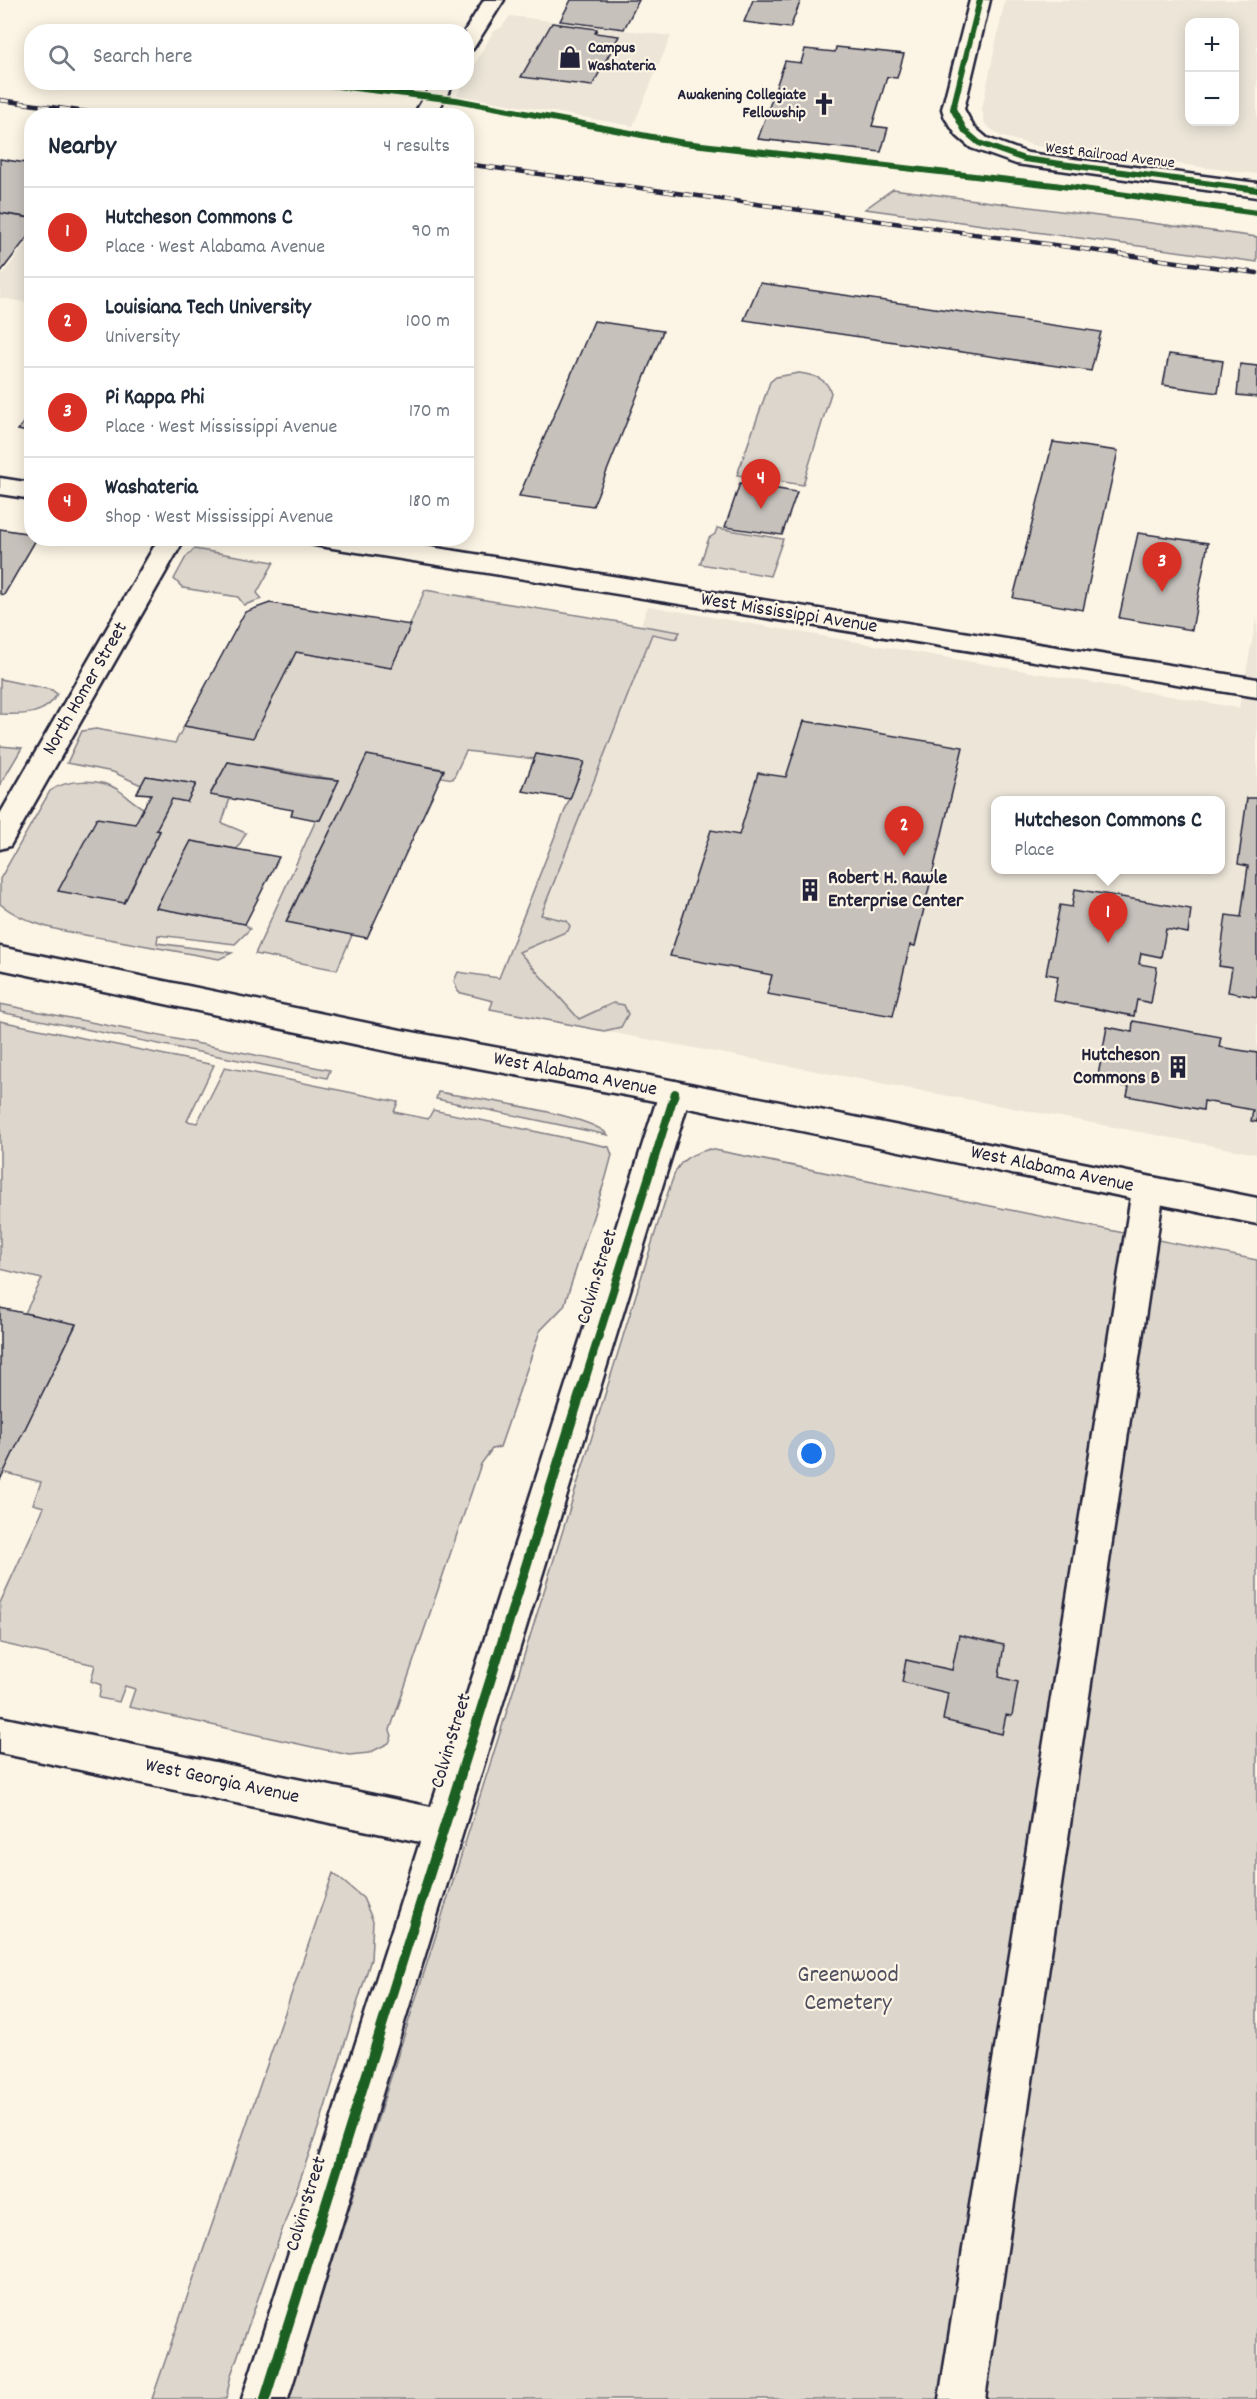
<!DOCTYPE html>
<meta charset="utf-8">
<style>
:root{--surface:#fff;--page:#f2f2f3;--text:#1f2937;--muted:#747a83;--line:#e0e1e3;--accent:#d93025}
body{margin:0;font-family:Dekko,sans-serif;background:var(--page);color:var(--text)}
.controls{position:absolute;right:18px;top:18px;display:grid;overflow:hidden;border-radius:12px;box-shadow:0 3px 15px #0003}
.controls button{width:54px;height:54px;display:grid;place-items:center;padding:0;border:0;border-bottom:2px solid var(--line);background:var(--surface);color:var(--text);font:30px sans-serif}
.you{position:absolute;left:812px;top:1454px;width:21px;height:21px;margin:-15px;border:4px solid #fff;border-radius:50%;background:#1a73e8;box-shadow:0 0 0 9px #1a73e833}
.badge{display:grid;place-items:center;width:39px;height:39px;border-radius:50%;background:var(--accent);color:#fff;font-size:20px;font-weight:700}
.pin{position:absolute;translate:-50% -50px;filter:drop-shadow(0 2px 3px #0008)}
.pin::after{content:'';position:absolute;top:32px;width:21px;height:18px;background:inherit;clip-path:polygon(0 0,100% 0,50% 100%)}
.popup{position:absolute;left:991px;top:796px;width:234px;height:78px;box-sizing:border-box;display:grid;place-content:center;border-radius:12px;background:var(--surface);filter:drop-shadow(0 2px 4px #0005);font-size:20px;white-space:nowrap;color:var(--muted)}
.popup b{font-size:22px;color:var(--text)}
.popup::after{content:'';position:absolute;left:50%;top:100%;margin-left:-12px;border:12px solid transparent;border-top-color:var(--surface)}
.list{margin:0;padding:0;list-style:none}
h2{display:flex;justify-content:space-between;align-items:center;height:78px;margin:0;padding:0 24px;font-size:26px}
h2 small{font-size:20px;font-weight:400;color:var(--muted)}
.list li{display:grid;grid-template-columns:39px 1fr auto;gap:18px;align-items:center;box-sizing:border-box;height:90px;padding:0 24px;border-top:2px solid var(--line)}
.list b{display:block;font-size:22px;white-space:nowrap}
.list p{margin:0;font-size:20px;white-space:nowrap;color:var(--muted)}
.list em{font-size:20px;font-style:normal;color:var(--muted)}
.icon{flex:none;width:33px;height:33px;fill:none;stroke:currentColor;stroke-width:2;stroke-linecap:round;stroke-linejoin:round}
.map{position:relative;flex:none;width:1257px;height:2399px;overflow:hidden}
.search{position:absolute;background:var(--surface);box-shadow:0 3px 15px #0003;left:24px;top:24px;width:450px;height:66px;display:flex;align-items:center;gap:15px;box-sizing:border-box;padding:0 21px;border-radius:24px;color:var(--muted);font-size:22px}
.panel{position:absolute;background:var(--surface);box-shadow:0 3px 15px #0003;left:24px;top:108px;width:450px;height:438px;border-radius:24px}
.map>svg:first-child{display:block}
.built{fill:#ece5d8;fill-rule:evenodd}
.green{fill:#dcd6cc;stroke:#7f7c84;stroke-width:1.5}
.building{fill:#c6c1bb;stroke:#22223b;stroke-width:1.5}
.lines{fill:none;stroke-linecap:round;stroke-linejoin:round}
.minor-casing{stroke:#22223b;stroke-width:5}
.major-casing{stroke:#22223b;stroke-width:5}
.minor{fill:#fcf5e5;fill-rule:evenodd}
.major{fill:#fcf5e5;fill-rule:evenodd}
.rail-casing{stroke:#22223b;stroke-width:4.5}
.rail{stroke:#fcf5e5;stroke-width:3;stroke-dasharray:10;stroke-linecap:butt}
.cycleway-far2-casing{stroke:#fcf5e5;stroke-width:9}
.cycleway-far1-casing{stroke:#fcf5e5;stroke-width:12}
.cycleway-casing{stroke:#fcf5e5;stroke-width:14}
.cycleway-far2{stroke:#1b5e20;stroke-width:6}
.cycleway-far1{stroke:#1b5e20;stroke-width:8}
.cycleway{stroke:#1b5e20;stroke-width:10}
.labels{text-anchor:middle;dominant-baseline:central;stroke-width:4.5;stroke-linejoin:round;paint-order:stroke}
.far-poi-label{font-size:16px;font-weight:bold;fill:#22223b;stroke:#fcf5e5;text-anchor:start}
.far-street-label{font-size:16px;fill:#22223b;stroke:#fcf5e5}
.street-label{font-size:20px;fill:#22223b;stroke:#fcf5e5}
.poi-label{font-size:20px;font-weight:bold;fill:#22223b;stroke:#fcf5e5;text-anchor:start}
.near-park-label{font-size:24px;fill:#504f5f;stroke:#fcf5e5}
</style>
<div class="map">
<svg width="1257" height="2399" viewBox="0 0 1257 2399">
<rect width="100%" height="100%" fill="#fcf5e5"/>
<filter id="ink" filterUnits="userSpaceOnUse"><feTurbulence type="fractalNoise" baseFrequency=".0167" numOctaves="2"/><feDisplacementMap in="SourceGraphic" scale="12" xChannelSelector="R" yChannelSelector="G"/><feConvolveMatrix kernelMatrix="1 2 1 2 8 2 1 2 1" color-interpolation-filters="sRGB"/></filter>
<g filter="url(#ink)">
<path class="built" d="M1005 0H1257V174L1037 146 1000 136 985 124 982 109ZM1234 22V122H1190V22Z
M510 16 671 36 633 126 457 95 464 83 466 82 467 78 493 32 502 27Z
M31 237V303L0 298V278Z
M648 606 1239 708 1257 616V1154L493 1010ZM996 800H1220V870H996Z"/>
<path class="green" d="M893 189 1257 237V262L865 209Z
M799 373C813 375 827 378 831 393L803 485 737 475 770 382 776 377Z
M717 528 783 539 770 576 700 564 709 538 715 534Z
M194 549 274 562 257 593 262 599 244 605 238 597 183 588 174 579 186 557Z
M425 590 680 632 676 639 652 634 541 915 567 921 570 926 568 931 519 952 579 1019 613 1003 624 1005 628 1014 621 1027 604 1031 490 1009 493 1001 458 992 454 981 458 972 499 978 584 762 537 754 535 759 466 751 453 779 441 777 444 769 367 756 286 921 352 935 337 970 255 954 316 820H320L339 780 228 762 210 794 230 798 222 823 246 833 237 849 191 841 156 908 245 924 250 929 235 944 158 935 157 943 232 953 219 959C184 953 149 946 114 940 75 933 31 929 0 904V879L50 791C66 779 99 778 117 789 126 795 134 803 143 808L124 903 160 831 156 830 172 799 187 802 196 784 146 776 141 785 113 772 67 763 82 731 96 729 175 743 184 726 252 737 296 652 391 668Z
M0 679 52 690 57 694C46 716 22 715 0 714Z
M0 746 22 748 0 785Z
M0 1004 330 1070 327 1078 0 1012Z
M0 1021 214 1065 187 1121 197 1123 225 1067 398 1102 394 1112 428 1119 433 1110 609 1147 612 1155 606 1177 564 1306 540 1331 500 1447 492 1449 481 1464 390 1730 392 1736 389 1743 369 1753 349 1755 129 1707 135 1689 125 1686 119 1702 99 1698 101 1685 91 1681 95 1665 0 1643V1603L44 1507 33 1504 41 1482 3 1472 76 1325 25 1313 42 1279 0 1269Z
M438 1092C471 1098 591 1114 608 1135L436 1099Z
M710 1149 1257 1260V2399H289L505 1717 665 1201C677 1169 674 1158 710 1149Z
M333 1873 363 1898 373 1921 371 1959 322 2117 231 2375 226 2399H152Z"/>
<path class="building" d="M571 0H639L624 29 560 21Z
M753 0H801L790 28 744 22Z
M552 23 597 29 595 33 619 36 592 86 521 77Z
M836 47 904 54 897 78 887 77 872 126 888 128 881 152 758 139 785 61 801 63 805 49 835 52Z
M0 159 32 164 31 218 0 213Z
M0 213 32 218V231L0 273Z
M760 283 1101 332 1091 371 744 320Z
M594 321 663 331 593 506 519 496Z
M1169 354 1223 361 1218 393 1163 385Z
M1240 364 1257 366V397L1237 395Z
M32 410V433L18 430Z
M1053 442 1118 451 1083 610 1013 598Z
M740 483 797 492 782 535 725 527Z
M0 529 32 534V538H37L4 595 0 594Z
M1138 533 1208 543 1192 630 1119 618Z
M270 603 411 625 391 668 296 652 253 738 184 726 245 612Z
M804 721 963 747 915 946 910 945 893 1016 767 994 772 975 670 956 711 830 739 835 758 773 786 777Z
M536 754 584 762 570 799 522 791Z
M367 755 444 770 367 938 286 922Z
M228 762 309 777 339 780 320 820H316L291 815 293 810 210 795Z
M146 776 196 784 187 802 172 799 156 830 160 831 124 903 58 891 97 818 135 824 151 794 137 793Z
M1247 798H1257V997L1228 992 1232 968 1219 966 1226 915 1241 917 1248 866 1238 864Z
M191 841 279 857 245 924 156 908Z
M1075 889 1191 909 1188 933 1166 929 1161 957 1141 953 1139 964 1157 967 1151 1003 1137 1000 1134 1016 1054 1001 1058 976 1046 974 1060 905 1072 907Z
M1133 1021 1221 1037 1219 1047 1257 1053V1122L1251 1121 1253 1110 1204 1101 1203 1110 1127 1096 1129 1087 1097 1081 1107 1027 1132 1032Z
M0 1308 76 1324 0 1480Z
M959 1635 1004 1645 999 1677 1018 1682 1012 1716 1006 1715 1002 1734 943 1720 948 1693 902 1682 906 1660 952 1670Z"/>
<g class="lines">
<g class="minor-casing">
<path id="minor" d="M484 0H504L473 49 466 51V32H464Z
M970 0H990L964 109 973 126 987 138 1028 153 1257 183V197L1016 164 971 148 957 136 945 118 942 109Z
M433 82H454L435 116H413Z
M0 478 32 483V499L0 494Z
M159 538H185L10 846 0 849V814Z
M307 538H374L1257 679V697L320 546 311 544Z
M675 1081 686 1084 691 1093 288 2399H242L420 1842 0 1753V1717L431 1807 659 1093 664 1084Z
M1148 1177 1160 1181 1164 1190 985 2399H939L1132 1190 1136 1181Z"/>
</g>
<g class="major-casing">
<path id="major" d="M0 947 401 1030 630 1072 1257 1198V1224L630 1096 401 1054 0 969Z"/>
</g>
<use href="#minor" class="minor"/>
<use href="#major" class="major"/>
<g class="rail-casing">
<path id="rail" d="M0 100 116 116
M466 164 1257 273"/>
</g>
<use href="#rail" class="rail"/>
<g class="cycleway-far2-casing">
<path id="cycleway-far2" d="M980 0 953 109 965 131 979 143 1024 159 1257 190
M304 82 456 100 684 143 1054 185 1257 213"/>
</g>
<g class="cycleway-far1-casing">
<path id="cycleway-far1" d="M585 1380 675 1093"/>
</g>
<g class="cycleway-casing">
<path id="cycleway" d="M265 2399 585 1378"/>
</g>
<use href="#cycleway-far2" class="cycleway-far2"/>
<use href="#cycleway-far1" class="cycleway-far1"/>
<use href="#cycleway" class="cycleway"/>
</g>
</g>
<defs>
<g id="shop-bare" transform="scale(1.8)"><path d="M-5-2.5h2.3a2.7 3.5 0 0 1 5.4 0H5L5.5 6h-11ZM-1.5-2.5h3a1.5 2.3 0 0 0-3 0Z" fill="#22223b" stroke="#fcf5e5" stroke-width="2.5" paint-order="stroke"/></g>
<g id="church-bare" transform="scale(1.8)"><path d="M-1.2-6h2.4v3.5h3.3v2.4h-3.3V6h-2.4V-.1h-3.3v-2.4h3.3Z" fill="#22223b" stroke="#fcf5e5" stroke-width="2.5" paint-order="stroke"/></g>
<g id="building-bare" transform="scale(1.8)"><path d="M-4-6H4V6H1V3H-1V6H-4ZM-2.5-4.3h1.7v1.8h-1.7ZM.8-4.3h1.7v1.8H.8ZM-2.5-1h1.7V.8h-1.7ZM.8-1h1.7V.8H.8Z" fill="#22223b" stroke="#fcf5e5" stroke-width="2.5" paint-order="stroke"/></g>
</defs>
<g fill-rule="evenodd">
<use href="#shop-bare" x="570" y="57"/>
<use href="#church-bare" x="824" y="104"/>
<use href="#building-bare" x="810" y="890"/>
<use href="#building-bare" x="1178" y="1067"/>
</g>
<g class="labels">
<g class="far-poi-label">
<text x="588" y="48">Campus<tspan x="588" dy="18">Washateria</tspan></text>
<text x="806" y="95" text-anchor="end">Awakening Collegiate<tspan x="806" dy="18">Fellowship</tspan></text>
</g>
<g class="far-street-label">
<text transform="translate(1110 156) rotate(7)">West Railroad Avenue</text>
</g>
<g class="street-label">
<text transform="translate(789 614) rotate(9)">West Mississippi Avenue</text>
<text transform="translate(86 689) rotate(-60)">North Homer Street</text>
<text transform="translate(575 1075) rotate(11)">West Alabama Avenue</text>
<text transform="translate(1052 1170) rotate(12)">West Alabama Avenue</text>
<text transform="translate(598 1277) rotate(-73)">Colvin Street</text>
<text transform="translate(452 1741) rotate(-73)">Colvin Street</text>
<text transform="translate(222 1782) rotate(12)">West Georgia Avenue</text>
<text transform="translate(307 2204) rotate(-73)">Colvin Street</text>
</g>
<g class="poi-label">
<text x="828" y="879">Robert H. Rawle<tspan x="828" dy="23">Enterprise Center</tspan></text>
<text x="1160" y="1056" text-anchor="end">Hutcheson<tspan x="1160" dy="23">Commons B</tspan></text>
</g>
<g class="near-park-label">
<text x="848" y="1976">Greenwood<tspan x="848" dy="28">Cemetery</tspan></text>
</g>
</g>
</svg>
<div class="controls">
<button>+</button>
<button>−</button>
</div>
<div class="you"></div>
<div class="pin badge" style="left:1108px;top:943px">1</div>
<div class="popup"><b>Hutcheson Commons C</b>Place</div>
<div class="pin badge" style="left:904px;top:856px">2</div>
<div class="pin badge" style="left:1162px;top:592px">3</div>
<div class="pin badge" style="left:761px;top:509px">4</div>
<div class="search"><svg class="icon" aria-label="search" viewBox="0 0 24 24"><circle cx="10" cy="10" r="6"/><path d="M15 15l6 6"/></svg>Search here</div>
<section class="panel">
<h2>Nearby<small>4 results</small></h2>
<ul class="list">
<li><span class="badge">1</span><div><b>Hutcheson Commons C</b><p>Place · West Alabama Avenue</p></div><em>90 m</em></li>
<li><span class="badge">2</span><div><b>Louisiana Tech University</b><p>University</p></div><em>100 m</em></li>
<li><span class="badge">3</span><div><b>Pi Kappa Phi</b><p>Place · West Mississippi Avenue</p></div><em>170 m</em></li>
<li><span class="badge">4</span><div><b>Washateria</b><p>Shop · West Mississippi Avenue</p></div><em>180 m</em></li>
</ul>
</section>
</div>
